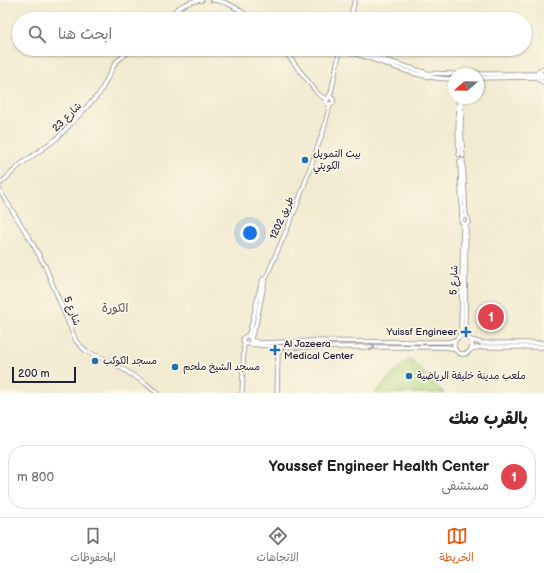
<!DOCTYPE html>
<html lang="ar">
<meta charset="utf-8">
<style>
:root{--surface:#fff;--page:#f2f2f2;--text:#202124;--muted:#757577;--line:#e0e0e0;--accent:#ea580c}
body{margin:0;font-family:"Balsamiq Sans","Playpen Sans Arabic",sans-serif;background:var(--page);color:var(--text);direction:rtl}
.compass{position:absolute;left:448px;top:68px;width:36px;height:36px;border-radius:50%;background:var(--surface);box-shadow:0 1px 3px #0004;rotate:250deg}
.scale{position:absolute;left:12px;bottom:10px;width:64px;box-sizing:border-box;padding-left:4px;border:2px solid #22223b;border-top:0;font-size:11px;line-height:14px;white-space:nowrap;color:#22223b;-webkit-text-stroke:3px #fcf5e5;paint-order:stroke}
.you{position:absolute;left:250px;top:233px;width:14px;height:14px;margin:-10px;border:3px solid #fff;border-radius:50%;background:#1a73e8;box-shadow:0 0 0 6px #1a73e833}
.badge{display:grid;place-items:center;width:26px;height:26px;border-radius:50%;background:var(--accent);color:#fff;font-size:13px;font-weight:700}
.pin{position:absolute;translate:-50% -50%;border:2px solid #fff;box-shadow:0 1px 4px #0006}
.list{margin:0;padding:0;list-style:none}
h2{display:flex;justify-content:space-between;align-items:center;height:52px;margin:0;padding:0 16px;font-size:17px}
h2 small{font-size:13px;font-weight:400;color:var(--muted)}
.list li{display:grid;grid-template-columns:26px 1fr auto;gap:12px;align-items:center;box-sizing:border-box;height:64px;margin:0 8px 8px;padding:0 8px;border:1px solid var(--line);border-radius:16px}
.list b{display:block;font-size:15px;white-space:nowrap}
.list p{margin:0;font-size:13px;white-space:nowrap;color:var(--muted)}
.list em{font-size:13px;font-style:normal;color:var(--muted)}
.icon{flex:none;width:22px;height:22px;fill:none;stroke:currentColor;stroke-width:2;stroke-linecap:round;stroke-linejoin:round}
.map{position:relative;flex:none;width:544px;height:393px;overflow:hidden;direction:ltr}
.search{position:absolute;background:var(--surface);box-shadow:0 1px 3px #0004;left:12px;right:12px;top:12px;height:44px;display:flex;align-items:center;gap:10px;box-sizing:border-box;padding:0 14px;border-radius:22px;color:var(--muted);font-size:15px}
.sheet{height:124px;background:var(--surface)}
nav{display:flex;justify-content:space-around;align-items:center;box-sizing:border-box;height:56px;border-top:1px solid var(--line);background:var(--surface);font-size:11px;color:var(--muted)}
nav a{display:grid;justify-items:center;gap:2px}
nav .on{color:var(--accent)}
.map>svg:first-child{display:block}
.park{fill:#b2d882;stroke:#6a7d5e}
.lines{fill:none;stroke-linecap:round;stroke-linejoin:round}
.secondary-casing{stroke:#8a8686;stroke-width:5}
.secondary{stroke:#fff;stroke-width:3.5}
.oneway{stroke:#9c9ca7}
.poi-dot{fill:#1f6fb2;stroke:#fcf5e5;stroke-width:1.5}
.labels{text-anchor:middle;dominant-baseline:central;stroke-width:3.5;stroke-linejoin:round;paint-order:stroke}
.street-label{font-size:10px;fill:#22223b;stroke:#fcf5e5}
.poi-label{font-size:10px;fill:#22223b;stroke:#fcf5e5;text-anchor:start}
.quarter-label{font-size:12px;fill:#624d5c;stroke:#fcf5e5}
</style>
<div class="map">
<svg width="544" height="393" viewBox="0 0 544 393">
<rect width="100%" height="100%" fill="#fcf5e5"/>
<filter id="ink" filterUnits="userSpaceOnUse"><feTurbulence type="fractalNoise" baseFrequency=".025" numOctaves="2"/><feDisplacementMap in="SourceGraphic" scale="8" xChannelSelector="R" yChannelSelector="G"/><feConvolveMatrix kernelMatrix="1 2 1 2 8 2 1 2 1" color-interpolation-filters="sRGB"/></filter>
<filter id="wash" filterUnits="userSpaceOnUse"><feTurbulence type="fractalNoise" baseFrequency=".012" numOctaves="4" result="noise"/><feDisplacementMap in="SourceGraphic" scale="16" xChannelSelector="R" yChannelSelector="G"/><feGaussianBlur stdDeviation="0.9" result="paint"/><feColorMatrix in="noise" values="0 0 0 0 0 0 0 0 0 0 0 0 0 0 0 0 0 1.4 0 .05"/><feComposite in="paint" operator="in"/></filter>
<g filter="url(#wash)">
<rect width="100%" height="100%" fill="#f2ebd1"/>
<path class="park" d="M409 358 444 393H375Z"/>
</g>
<g filter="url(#ink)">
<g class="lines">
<g class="secondary-casing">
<path id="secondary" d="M212 0C228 1 240 10 252 19
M166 19C176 8 187 1 202 0
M350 19 355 0
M283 49 318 94 327 100
M348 49 427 73 454 74
M345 51C384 60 412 79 454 79
M537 73 544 68
M478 74H544
M478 78 544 77
M537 78 544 83
M326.5 101a3.5 3.5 0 1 1 7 0a3.5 3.5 0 1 1-7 0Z
M328 98 331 93 340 49
M459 98 458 131 459 155
M462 98 461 127 463 156
M463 160 466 216
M460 161 462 217 461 221 464 224H467L469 221 468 218 466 216 462 217
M0 184 20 165 56 139 64 131 100 93 112 69 116 62 132 49
M0 191 30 239 45 266 76 341 87 352 110 361 145 383 157 393
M466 225 465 325 467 337
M454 345a9 9 0 1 1 18 0a9 9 0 1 1-18 0Z
M248 336C255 318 256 297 263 279
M243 340a4 4 0 1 1 8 0a4 4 0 1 1-8 0Z
M459 337 461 329 463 224
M251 338 256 324 265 280 296 208 324 129 330 104
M251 340 260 343 311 341 427 342H448L456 340
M471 340 482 343H544
M249 344 282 347H447L455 349
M471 349 481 347H544
M242 393 244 342
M277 393 278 354 282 347"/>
</g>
<use href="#secondary" class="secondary"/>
</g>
<defs><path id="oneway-chevron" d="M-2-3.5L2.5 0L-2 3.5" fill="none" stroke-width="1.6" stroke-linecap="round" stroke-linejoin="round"/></defs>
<use class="oneway" href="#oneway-chevron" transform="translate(372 347)"/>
</g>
<g class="poi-dot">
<circle cx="305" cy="160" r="4"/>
<path d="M464 326h4v4h4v4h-4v4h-4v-4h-4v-4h4z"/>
<path d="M273 344h4v4h4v4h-4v4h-4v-4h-4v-4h4z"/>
<circle cx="95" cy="361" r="4"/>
<circle cx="175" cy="367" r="4"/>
<circle cx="409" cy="376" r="4"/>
</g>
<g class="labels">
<g class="street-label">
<text transform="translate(67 117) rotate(-45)">شارع 23</text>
<text transform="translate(282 218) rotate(-66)">طريق 1202</text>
<text transform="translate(454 280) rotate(-88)">شارع 5</text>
<text transform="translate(72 311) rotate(69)">شارع 5</text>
</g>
<g class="poi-label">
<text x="313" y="154">بيت التمويل<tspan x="313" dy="12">الكويتي</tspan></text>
<text x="457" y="332" text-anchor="end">Yuissf Engineer</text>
<text x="284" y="344">Al Jazeera<tspan x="284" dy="12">Medical Center</tspan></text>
<text x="103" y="361">مسجد الكوكب</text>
<text x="183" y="367">مسجد الشيخ ملحم</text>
<text x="417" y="376">ملعب مدينة خليفة الرياضية</text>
</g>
<g class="quarter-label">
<text x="115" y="308">الكورة</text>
</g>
</g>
</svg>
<svg class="compass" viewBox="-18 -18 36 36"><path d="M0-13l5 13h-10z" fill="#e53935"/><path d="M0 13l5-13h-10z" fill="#757577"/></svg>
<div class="scale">200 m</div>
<div class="you"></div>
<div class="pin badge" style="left:491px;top:317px;background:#e0444e">1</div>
<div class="search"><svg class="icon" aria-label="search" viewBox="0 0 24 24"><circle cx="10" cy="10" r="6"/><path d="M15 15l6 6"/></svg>ابحث هنا</div>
</div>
<section class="sheet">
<h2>بالقرب منك<small></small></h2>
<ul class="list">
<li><span class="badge" style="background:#e0444e">1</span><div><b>Youssef Engineer Health Center</b><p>مستشفى</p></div><em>800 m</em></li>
</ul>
</section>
<nav>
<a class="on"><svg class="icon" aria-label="map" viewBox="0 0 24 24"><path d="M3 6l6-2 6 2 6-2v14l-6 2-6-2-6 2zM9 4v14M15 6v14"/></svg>الخريطة</a>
<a><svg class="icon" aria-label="directions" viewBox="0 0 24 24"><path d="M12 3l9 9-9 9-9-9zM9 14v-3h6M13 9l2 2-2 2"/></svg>الاتجاهات</a>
<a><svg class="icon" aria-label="saved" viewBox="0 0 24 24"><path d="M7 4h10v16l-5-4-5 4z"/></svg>المحفوظات</a>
</nav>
